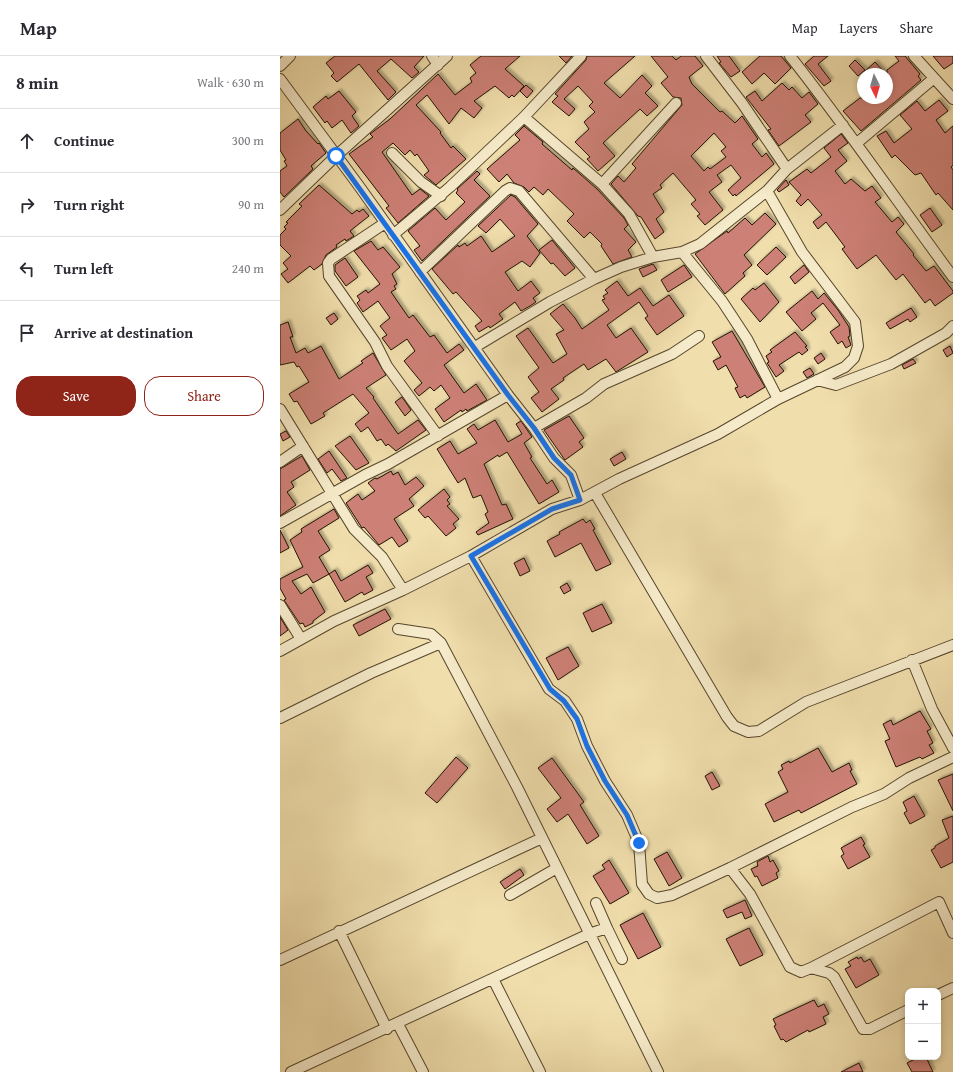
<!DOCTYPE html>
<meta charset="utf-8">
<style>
:root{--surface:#fff;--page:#f2f2f3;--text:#2b2b33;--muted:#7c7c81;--line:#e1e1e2;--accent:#8f2418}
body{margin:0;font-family:"Gentium Book Plus",serif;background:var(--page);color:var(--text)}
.controls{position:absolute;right:12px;bottom:12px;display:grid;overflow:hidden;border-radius:8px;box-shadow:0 2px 6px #0003}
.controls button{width:36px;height:36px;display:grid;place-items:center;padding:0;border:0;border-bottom:1px solid var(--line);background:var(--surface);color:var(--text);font:20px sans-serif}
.compass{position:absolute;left:577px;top:12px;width:36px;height:36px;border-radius:50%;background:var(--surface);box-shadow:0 2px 6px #0003;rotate:175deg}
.stop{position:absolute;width:12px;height:12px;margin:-9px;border:3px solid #1a73e8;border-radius:50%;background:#fff}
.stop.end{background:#1a73e8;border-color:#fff;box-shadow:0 1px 4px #0008}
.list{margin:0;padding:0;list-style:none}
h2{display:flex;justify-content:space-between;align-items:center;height:52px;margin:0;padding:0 16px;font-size:17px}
h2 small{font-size:13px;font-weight:400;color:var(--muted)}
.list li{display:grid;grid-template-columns:26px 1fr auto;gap:12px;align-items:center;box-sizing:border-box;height:64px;padding:0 16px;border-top:1px solid var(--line)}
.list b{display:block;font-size:15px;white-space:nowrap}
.list em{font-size:13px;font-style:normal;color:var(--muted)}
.actions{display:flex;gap:8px;padding:12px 16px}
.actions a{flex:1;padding:9px 0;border:1px solid var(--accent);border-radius:16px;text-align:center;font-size:14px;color:var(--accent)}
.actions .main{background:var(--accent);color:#fff}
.icon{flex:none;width:22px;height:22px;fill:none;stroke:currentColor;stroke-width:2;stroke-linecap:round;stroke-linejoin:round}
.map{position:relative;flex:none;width:673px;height:1016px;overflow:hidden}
header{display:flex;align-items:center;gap:24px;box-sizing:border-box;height:56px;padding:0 20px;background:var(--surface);border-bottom:1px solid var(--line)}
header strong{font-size:19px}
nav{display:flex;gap:22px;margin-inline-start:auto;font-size:14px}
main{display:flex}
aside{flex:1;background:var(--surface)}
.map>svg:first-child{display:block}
.building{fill:#cd8076;stroke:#221401;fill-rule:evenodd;filter:url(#shadow)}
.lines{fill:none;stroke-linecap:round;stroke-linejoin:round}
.minor-casing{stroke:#56462c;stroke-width:12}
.minor{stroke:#f5eac9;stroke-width:10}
.route{stroke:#1a73e8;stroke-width:5}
</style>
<header>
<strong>Map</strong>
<nav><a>Map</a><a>Layers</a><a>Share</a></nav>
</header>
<main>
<aside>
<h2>8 min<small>Walk · 630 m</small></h2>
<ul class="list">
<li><svg class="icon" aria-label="ahead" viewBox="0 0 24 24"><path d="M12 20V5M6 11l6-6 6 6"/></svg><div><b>Continue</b></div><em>300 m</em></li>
<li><svg class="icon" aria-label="right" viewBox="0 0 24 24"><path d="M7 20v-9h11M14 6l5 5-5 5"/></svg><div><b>Turn right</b></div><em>90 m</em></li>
<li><svg class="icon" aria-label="left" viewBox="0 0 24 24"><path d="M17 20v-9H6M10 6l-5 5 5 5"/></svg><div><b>Turn left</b></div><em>240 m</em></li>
<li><svg class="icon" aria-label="arrive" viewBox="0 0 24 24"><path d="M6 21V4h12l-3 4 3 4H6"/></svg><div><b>Arrive at destination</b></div></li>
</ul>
<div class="actions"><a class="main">Save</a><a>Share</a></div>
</aside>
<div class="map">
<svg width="673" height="1016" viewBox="0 0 673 1016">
<defs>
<filter id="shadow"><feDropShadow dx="2.5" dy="-2.5" stdDeviation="1" flood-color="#0004"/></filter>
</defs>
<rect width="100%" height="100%" fill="#f0deac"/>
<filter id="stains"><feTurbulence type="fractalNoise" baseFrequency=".005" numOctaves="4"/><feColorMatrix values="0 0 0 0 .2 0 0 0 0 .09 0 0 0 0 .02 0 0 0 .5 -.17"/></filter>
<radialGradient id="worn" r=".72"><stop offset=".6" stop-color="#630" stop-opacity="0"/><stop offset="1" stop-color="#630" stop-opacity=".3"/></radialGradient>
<path class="building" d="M55 0H144L134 11 139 16 132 22 111 3 97 15 116 36 108 44 79 8 57 26 51 20 54 17 46 7Z
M201 0H240L225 13 244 30 234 41 232 39 229 42 215 30 194 45 202 52 194 62 181 52 169 68 147 39 136 49 161 76 160 77 171 92 173 90 186 103 156 129 144 119 149 115 137 98 135 100 130 94 125 99 113 87 102 96 132 139 140 133 149 140 118 167 106 152 109 150 69 98 93 81 90 78 110 63 158 18 175 39 192 26 190 22 196 17 190 9Z
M279 0H292L286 7Z
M307 0H355L324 27 340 42 362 19 372 30 365 37 378 50 367 60 360 53 323 87 335 100 318 115 307 103 310 101 295 86 309 73 304 66 315 56 309 50 313 46 298 30 284 43 295 53 289 60 272 46 278 40 275 38 306 4Z
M371 0H392L396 4 401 0H415L423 10 409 21 412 28 440 56 442 55 455 67 462 60 478 83 472 88 482 101 486 97 494 108 456 140 455 138 453 140 448 134 461 122 451 109 437 119 442 126 429 136 443 154 425 169 417 160 420 158 411 148 416 144 393 117 380 129 382 132 373 138 384 156 376 163 384 176 375 183 361 161 358 160 331 128 338 120 344 126 356 112 352 108 402 49 401 42 393 41 381 27 388 21ZM434 77 446 91 441 95 446 101 430 113 428 111 424 115 411 100Z
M437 0H449L460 15 451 21 439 7 441 6Z
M480 0H501L511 12 495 28 484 17 472 28 462 16Z
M534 0H548L538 8 551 25 544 30 525 8Z
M615 0H625L640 18 638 20 641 24 581 75 563 55 580 42H607V14L619 5Z
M653 0H673V7L664 13Z
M575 4 585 14 578 20 569 10Z
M595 6 606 18H582Z
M502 27 509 34 512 31 522 42 529 36 538 48 525 59 531 66 499 90 488 74 491 73 466 41 475 35 482 45Z
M246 29 253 35 247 42 240 35Z
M59 35 76 56 72 60 79 70 71 77 62 64 52 72 47 65 45 67 33 51 46 40 48 43Z
M659 44 668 55 656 64 665 77 673 70V109L671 111 673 114V154L658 137 656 139 641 117 635 119 615 99 612 102 597 80 606 75 614 87 632 73 620 59 637 45 645 55Z
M18 63 26 75 38 88 39 87 46 97 31 110 33 113 4 141 0 136V115L7 110 4 105 6 104 0 94V77Z
M244 70 263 86 262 88 292 114 293 112 317 133 344 162 348 169 344 173 356 186 348 194 352 201 333 208 321 190 322 188 310 176 304 182 287 165 294 158 268 133 263 139 254 131 249 136 244 131 234 127 227 118 219 126 207 113 240 84 235 79Z
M561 78 568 87 558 94 567 105 555 115 565 128 571 123 585 135 592 130 601 142 595 146 612 166 618 161 624 168 616 176 634 198 633 199 646 215 654 210 673 235V237L655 250 650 243 645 247 623 218 616 224 596 199 577 213 562 193 565 191 546 166 538 173 533 166 542 159 528 143 521 150 516 145 521 139 509 126 527 113 531 117 545 106 551 101 544 92Z
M197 115 200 118 194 124 210 140 142 205 134 194 140 190 128 175 155 152 166 164 185 146 176 137 178 134 177 133Z
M506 124 509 129 499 136 497 134Z
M39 129 72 158 77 154 79 156 83 153 89 160 70 175 74 180 66 185 65 183 56 189 57 191 46 199 42 208 34 214 30 210 8 227 1 218 8 213 3 207 11 200 0 189V179L6 173 4 171 8 167 6 166 22 150 19 148Z
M231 139 235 141 258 168 247 180 260 197 250 211 242 205 225 216 238 235 251 225 260 237 253 242 256 246 250 250 241 255 235 246 219 258 223 263 210 272 209 270 199 276 195 270 202 265 176 236 173 238 152 213 178 189 179 191 185 187 187 190 201 180 212 196 235 180 220 163 206 177 198 170Z
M650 152 662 169 652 176 640 159Z
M485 157 496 168 464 199 472 209 463 217 465 220 445 238 415 198 447 175 448 177 465 162 472 169Z
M272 184 295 212 285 220 273 207 271 208 259 194Z
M91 185 98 194 103 191 120 211 112 218 117 228 114 230 116 233 111 236 129 262 133 259 150 281 154 279 167 297 179 288 184 294 164 309 184 337 196 328 207 344 187 355 186 353 182 356 181 354 164 366 155 353 170 342 161 329 154 335 150 331 139 340 134 334 142 327 124 305 135 295 127 283 111 294 102 282 107 279 100 270 110 262 98 245 83 256 77 247 80 244 77 240 86 234 88 237 100 228 74 195Z
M496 191 506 201 487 219 477 209Z
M65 202 78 221 66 230 55 215V209Z
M373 208 377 214 363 221 359 213Z
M404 209 412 221 388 236 381 224Z
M524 209 529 216 515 228 510 221Z
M337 225 348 240 360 232 373 250 389 239 404 260 377 279 365 262 368 260 359 246 327 269 336 282 351 272 368 296 336 316 326 303 308 314 304 308 283 322 284 324 271 333 279 343 262 356 251 342 259 336 248 321 259 312 236 280 248 272 273 307 287 298 276 278 284 274 270 258 283 248 295 262 302 273 329 254 322 244 325 243 323 240 328 237 325 234Z
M484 227 499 246 480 266 461 243 473 232 475 234Z
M532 235 538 243 544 237 558 254 569 271 570 280 568 281 571 289 566 292 562 285 558 288 550 276 560 269 543 247 531 257 536 263 522 275 506 256Z
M631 252 637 261 630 266 628 263 610 273 606 267Z
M54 257 58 263 51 269 46 262Z
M8 266 13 281H10L16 297 25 292 28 297 41 290 59 323 83 307 81 305 93 297 106 319 86 332 94 341 93 342 118 378 138 364 146 374 116 395 108 388 106 390 101 383 97 385 88 371 81 376 75 368 89 357 73 338 43 357 45 360 31 368 17 345 14 346 9 338 29 326 19 310 17 311 14 306 0 309V269Z
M452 275 485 331 467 342 465 339 460 342 455 332 458 331 446 309 438 314 433 305 441 301 432 286Z
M515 276 527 290 525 291 528 294 522 299 519 296 499 309 504 315 496 321 487 307 489 306 486 300 492 296 490 294Z
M670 290 673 297 667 301 663 294Z
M541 297 545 303 538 308 534 302Z
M633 303 636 307 624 313 622 309Z
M530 312 534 318 527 322 523 316Z
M122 341 131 354 125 360 115 346Z
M289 360 304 382 299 386 303 391 285 404 264 374Z
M215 364 228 386 242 378 236 368 241 365 252 381 244 387 252 401 250 402 267 428 272 424 279 436 259 448 227 396 219 401 218 399 204 408 222 449 226 448 233 463 198 479 196 476 209 467 205 458 208 456 201 439 193 442 185 422 178 427 157 393 170 385 178 398 197 387 187 373 194 368 198 374Z
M6 375 10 381 3 385 0 378Z
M70 380 89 407 76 414 55 390Z
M49 395 67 422 61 425 52 413 47 417 38 403Z
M342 396 346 403 334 410 330 403Z
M22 400 30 414 11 426 14 431 7 436 16 449 0 460V413Z
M111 415 113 419 118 416 125 429 136 421 144 430 129 443 134 450 114 463 128 485 119 491 112 481 99 489 84 471 82 472 66 447 78 438 82 444 95 435 88 427 95 422 97 423Z
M164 433 170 441 167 444 170 448 167 450 179 463 173 468 176 472 166 480 148 460 145 462 138 454Z
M54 453 59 462 38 475 50 494 39 501 49 518 33 527 27 518 12 525 21 538 31 531 45 556 33 565V567L25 571 23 567 20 568 4 544 6 543 0 532V523L23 511 10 484 22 476 21 473Z
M303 463 306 467 310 464 315 473 313 474 331 508 316 515 301 487 275 501 267 485 280 478 279 476Z
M0 474 9 492 0 497Z
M244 502 250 515 240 520 234 507Z
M88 509 93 517 86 521 93 534 84 539 82 536 65 546 49 518 55 514 61 525Z
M287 527 291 534 284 538 280 531Z
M322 548 332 567 312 576 303 557Z
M105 553 111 563 79 580 73 569Z
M0 561 8 574 0 580Z
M288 591 299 610 278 624 266 602Z
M640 655 651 673 647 675 653 687 649 689 654 697 642 703 640 701 616 711 605 685 610 683 603 668 611 664 613 669Z
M538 692 552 716 569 707 572 714 570 715 577 728 521 757 519 754 494 766 485 748 508 736 498 716 503 713 501 709 509 705 510 707Z
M176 701 188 712 157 747 145 737Z
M272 702 304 746 300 749 319 780 307 788 288 758 277 766 267 753 281 742 258 712Z
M432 716 440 730 432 734 425 720Z
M673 718V755L658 724Z
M634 740 645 760 630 768 624 757 627 755 623 746Z
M673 760V806L661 812 651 794 655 792V790L669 782 662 764Z
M581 781 585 788 583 789 590 801 568 813 561 800 564 798 561 792Z
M387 796 402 822 389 830 374 803Z
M488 800 490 806 493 804 499 815 496 817 498 822 482 830 477 820 475 821 471 813 478 810 477 806Z
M329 804 349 837 330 848 313 820 325 813 322 809Z
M240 813 244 819 225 833 220 826Z
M465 844 472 860 465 863 462 856 447 862 443 854Z
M363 857 381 891 358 903 340 869Z
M469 872 483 899 460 910 446 883Z
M577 901 578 903 581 901 584 906 590 903 599 919 576 932 565 913 571 910 568 906Z
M534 944 538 951 544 948 549 958 543 961 546 968 529 976 528 974 506 986 503 983 501 984 494 970 496 969 493 963Z
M639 1001H646L653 1016H632L627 1007Z
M579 1007 583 1016H561Z"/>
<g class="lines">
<g class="minor-casing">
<path id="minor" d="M152 0 158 9
M426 0 462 47 507 113
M510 0C567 72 619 148 673 221
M634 0 673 43
M0 10 10 0
M0 23 79 130 228 339 254 372 274 402 291 419 300 444
M244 61 322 128 349 158 373 201
M577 87 653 23
M112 97 141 126 161 140
M322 128 396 47
M0 154 56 100 167 0
M105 167 51 203 48 207 49 220 95 286 107 310 158 380
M113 179 170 131 244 61 301 0
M402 196 442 245 467 283 498 343
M140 216 225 135 230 132 239 135 314 223
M195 291 270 246 314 223 341 211 373 201 402 196 420 188 487 135 507 113 563 69
M537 324 556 329 611 308 666 277 673 270
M0 353 74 473 102 501 123 534
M254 372 306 342 324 328 392 298 419 280
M0 406 23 390
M315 437 447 661 454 670 468 676 479 675 526 646 673 589
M0 467 85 419 108 408 228 339
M191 500 269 633 285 645 297 663 307 690 325 725 347 759 359 787 362 828 369 838 377 842 392 839 450 812 572 751 604 738 629 722 673 701
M0 549 21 583
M118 573 151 578 161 587 237 731 378 1016
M0 595 54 565 123 534 191 500 272 453 300 444 339 423 438 378 498 343 565 311 574 302 578 290 575 266 522 196 487 135
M632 604 652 653 673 692
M0 662 91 617 161 587
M450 812 470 838 510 911 521 916 531 912 549 917 554 921 583 973H590L628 954
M230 839 277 812
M316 847 327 872
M59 875 107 973
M0 904 262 782
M531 912 659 846 673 877
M213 923 260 1016
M658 939 673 932
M118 968 143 1016
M11 1016 309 878 327 872 342 903"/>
</g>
<use href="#minor" class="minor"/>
</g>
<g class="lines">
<path class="route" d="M56 100 228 339 254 372 274 402 291 419 300 444 272 453 191 500 270 633 284 645 297 663 307 690 325 725 347 759 359 787"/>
</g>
<rect width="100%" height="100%" filter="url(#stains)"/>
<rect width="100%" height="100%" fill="url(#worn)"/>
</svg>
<div class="controls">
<button>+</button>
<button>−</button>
</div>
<svg class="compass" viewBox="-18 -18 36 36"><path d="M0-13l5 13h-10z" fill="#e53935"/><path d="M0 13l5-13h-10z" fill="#7c7c81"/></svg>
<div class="stop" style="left:56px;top:100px"></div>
<div class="stop end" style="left:359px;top:787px"></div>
</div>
</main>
